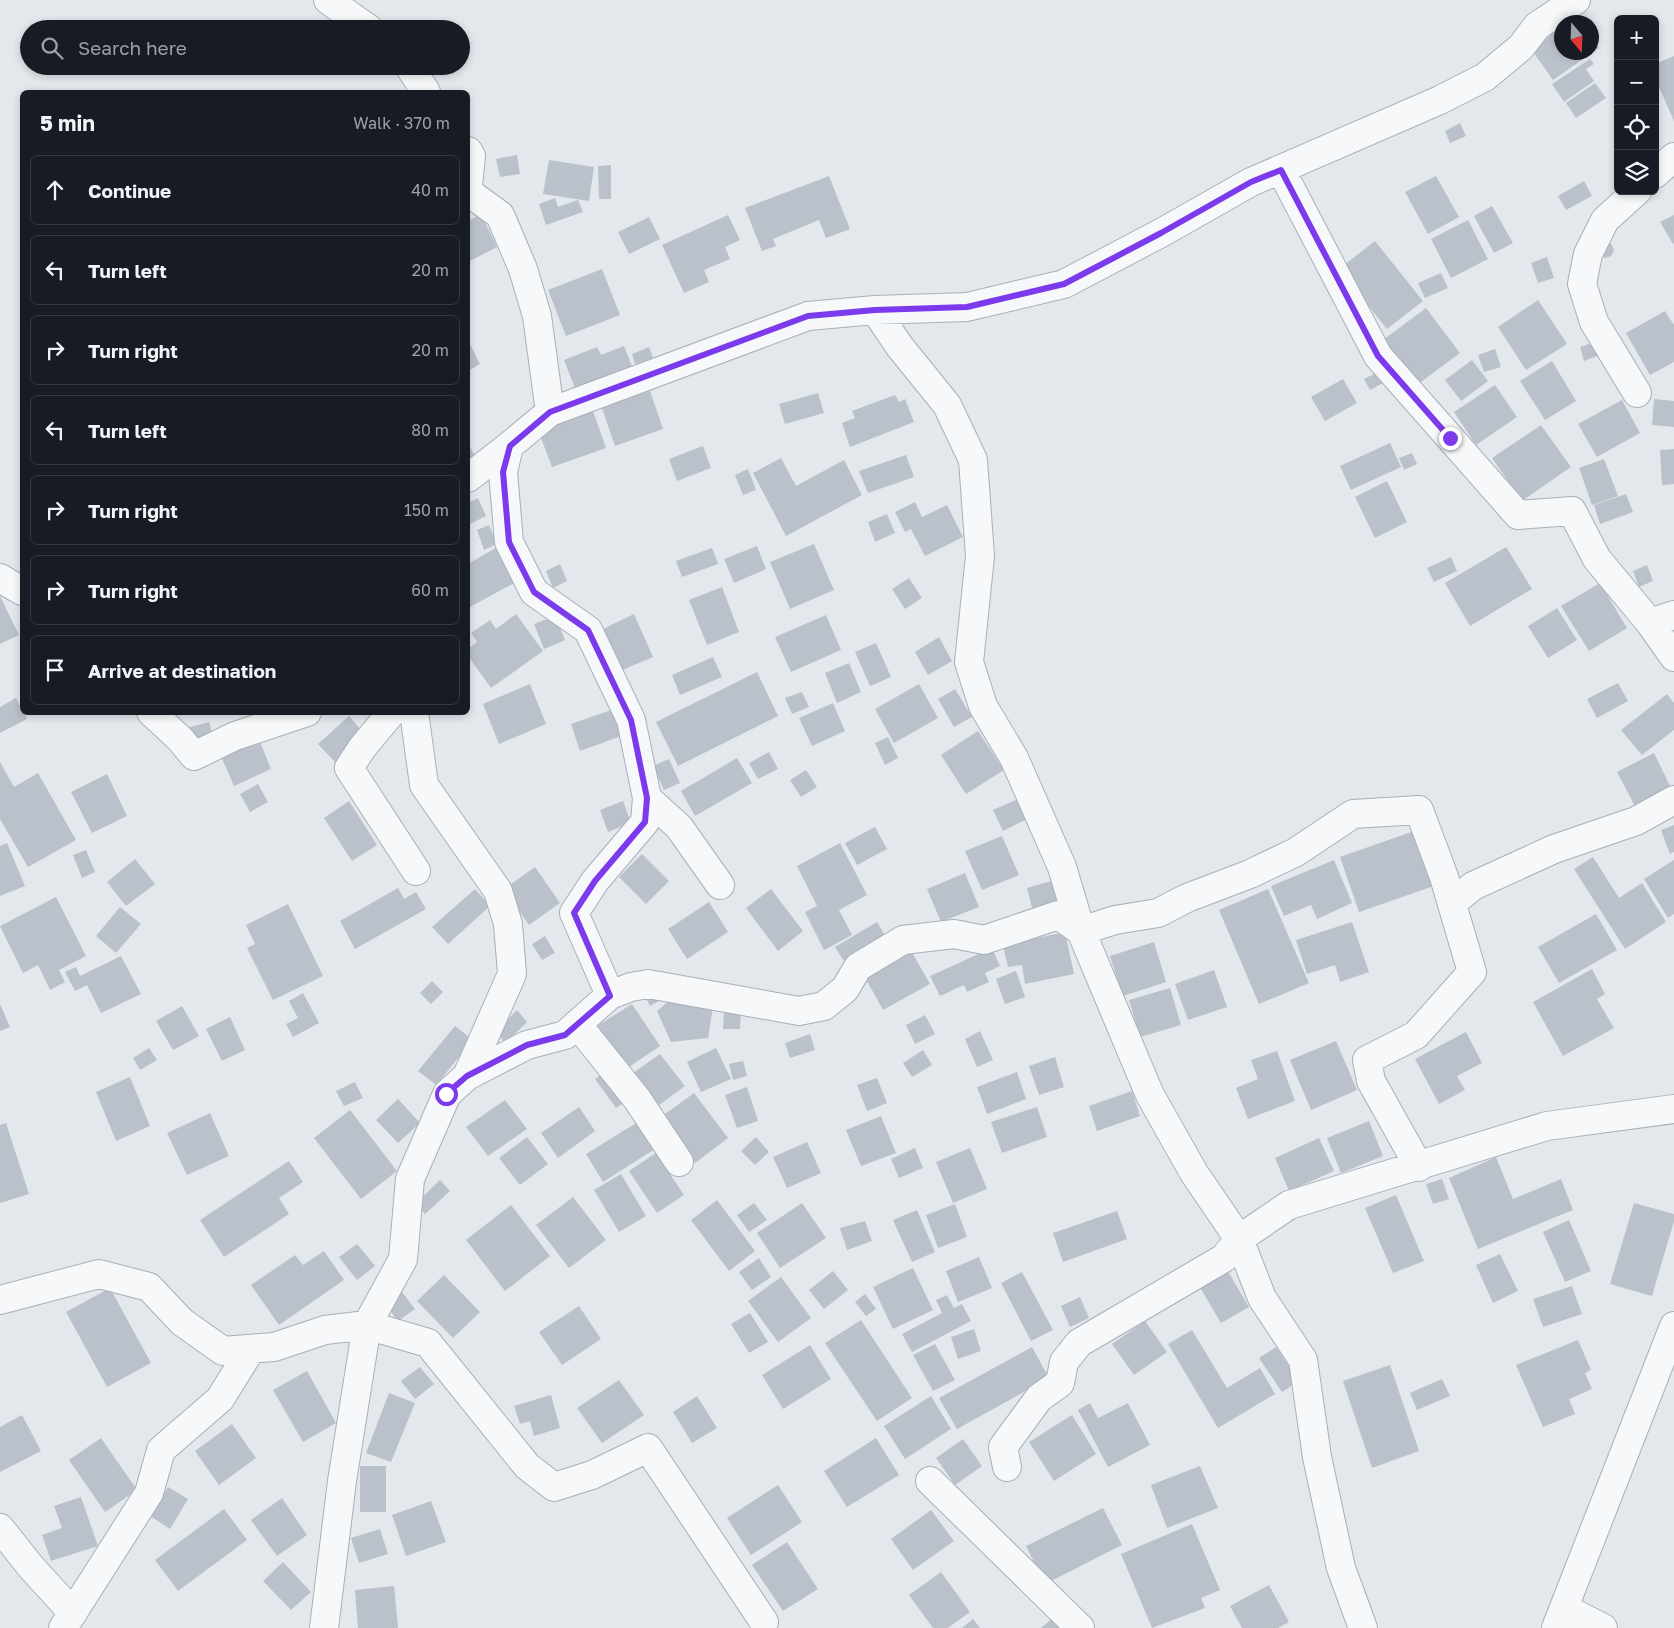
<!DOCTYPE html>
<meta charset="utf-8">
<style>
:root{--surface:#171b24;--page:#20242c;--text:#f1f3f6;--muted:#9ea1a6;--line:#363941}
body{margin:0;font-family:"Golos Text",sans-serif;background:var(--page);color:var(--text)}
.controls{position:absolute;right:15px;top:15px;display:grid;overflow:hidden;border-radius:8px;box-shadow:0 2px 8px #0003}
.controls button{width:45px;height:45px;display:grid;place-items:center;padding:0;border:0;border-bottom:1px solid var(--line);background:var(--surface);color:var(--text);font:25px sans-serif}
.compass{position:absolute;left:1554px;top:15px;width:45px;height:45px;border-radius:50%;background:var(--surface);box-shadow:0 2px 8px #0003;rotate:161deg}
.stop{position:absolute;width:15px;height:15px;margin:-11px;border:4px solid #7c3aed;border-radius:50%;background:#fff}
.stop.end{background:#7c3aed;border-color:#fff;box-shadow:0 1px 5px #0008}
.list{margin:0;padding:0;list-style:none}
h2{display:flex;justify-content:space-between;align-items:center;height:65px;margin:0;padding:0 20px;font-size:21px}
h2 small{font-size:16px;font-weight:400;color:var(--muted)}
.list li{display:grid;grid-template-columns:32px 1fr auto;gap:15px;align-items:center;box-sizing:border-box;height:70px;margin:0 10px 10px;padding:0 10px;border:1px solid var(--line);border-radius:8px}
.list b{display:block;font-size:19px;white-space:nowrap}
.list em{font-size:16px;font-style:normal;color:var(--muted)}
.icon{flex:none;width:28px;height:28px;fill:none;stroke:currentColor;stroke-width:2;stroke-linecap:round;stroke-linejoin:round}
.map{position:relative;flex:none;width:1674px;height:1628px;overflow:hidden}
.search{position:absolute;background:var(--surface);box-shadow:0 2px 8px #0003;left:20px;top:20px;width:450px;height:55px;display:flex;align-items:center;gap:12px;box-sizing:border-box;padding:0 18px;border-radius:28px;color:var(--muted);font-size:19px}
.panel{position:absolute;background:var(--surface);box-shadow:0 2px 8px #0003;left:20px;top:90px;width:450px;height:625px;border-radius:8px}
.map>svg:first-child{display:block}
.building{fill:#bac1cb}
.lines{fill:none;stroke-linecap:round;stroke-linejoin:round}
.street-casing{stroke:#a7afb8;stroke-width:30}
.street{stroke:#f6f8fa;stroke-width:28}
.route{stroke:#7c3aed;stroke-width:6}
</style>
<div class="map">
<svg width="1674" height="1628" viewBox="0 0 1674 1628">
<rect width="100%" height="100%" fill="#e3e8ed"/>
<path class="building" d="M1577 17 1581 22H1568Z
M1562 27V52H1592V37L1599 48 1553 80 1531 49Z
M1674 56V121L1655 78V64Z
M1590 59 1594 64 1586 69 1594 81 1564 102 1552 84Z
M1595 83 1606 98 1576 118 1566 103Z
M1460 123 1466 136 1450 143 1445 131Z
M517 155 520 174 500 177 496 159Z
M549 160 594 167 589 201 543 194Z
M611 165V199H599L598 166Z
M829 176 850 229 826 238 819 220 773 239 776 246 762 251 745 208Z
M1436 176 1459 217 1428 234 1405 192Z
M1584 181 1592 196 1566 210 1558 196Z
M555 198 558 207 578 200 583 212 546 225 539 204Z
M1492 206 1513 243 1494 253 1474 216Z
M481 214 497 247 468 262V221Z
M728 215 740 240 725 247 730 259 704 270 709 282 684 293 662 245Z
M1674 215V243L1673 244 1660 222Z
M649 217 660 239 629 254 618 232Z
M1468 220 1488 259 1451 278 1431 239Z
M1375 241 1423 301 1387 329 1339 269Z
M1607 242 1612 245 1614 251 1611 256 1605 258 1600 255Z
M1547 257 1554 278 1538 283 1531 263Z
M602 269 620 315 566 336 548 290Z
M1441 273 1448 288 1425 298 1418 283Z
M1538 300 1567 344 1526 370 1498 327Z
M1426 308 1460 353 1417 385 1383 340Z
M1665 311 1674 325V362L1650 375 1626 333Z
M468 340 480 364 468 371Z
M1595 342 1600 355 1584 361 1580 347Z
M624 346 633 369 576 391 564 360 597 347 601 355Z
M649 347 653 358 635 364 632 354Z
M1495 349 1501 367 1484 372 1478 355Z
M1472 360 1488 381 1461 401 1445 380Z
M1552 361 1576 401 1545 420 1520 381Z
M1378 372 1383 383 1370 390 1364 379Z
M1343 379 1357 403 1325 421 1311 397Z
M1495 385 1517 417 1476 445 1454 412Z
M650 391 663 429 615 446 602 408Z
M818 393 824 413 785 424 779 404Z
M895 395 899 402 905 399 914 422 850 447 842 423 855 418 852 411Z
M1654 399 1674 401V427L1652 425Z
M1622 400 1640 433 1597 457 1578 424Z
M593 411 606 448 552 467 538 430Z
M1541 425 1571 467 1522 501 1492 458Z
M468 443 475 456 468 460Z
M1390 443 1401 467 1351 490 1340 466Z
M703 446 711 468 677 481 669 459Z
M1674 449V484L1662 485 1660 450Z
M1412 453 1417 464 1404 470 1399 458Z
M906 455 914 477 868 493 859 471Z
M781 458 796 486 844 460 862 495 786 536 753 473Z
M1604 459 1618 496 1592 505 1579 468Z
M748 469 756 490 743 495 735 475Z
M1387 481 1407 522 1375 538 1355 497Z
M1626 494 1633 512 1600 524 1594 505Z
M478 498 486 516 468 525V503Z
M915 502 922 517 947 505 963 537 925 556 911 529 905 532 895 512Z
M887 514 895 533 875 542 868 522Z
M489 525 497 544 484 550 477 530Z
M814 544 834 590 790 609 770 562Z
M499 546 518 581 468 608V564Z
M757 546 766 569 734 583 724 559Z
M1506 547 1532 589 1470 626 1445 583Z
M712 548 718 564 682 577 676 561Z
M1451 557 1457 571 1434 582 1427 568Z
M560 564 567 581 553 588 546 571Z
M1647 565 1653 581 1639 587 1633 571Z
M909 578 922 598 905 609 892 589Z
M1600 583 1627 628 1589 651 1561 606Z
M722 587 739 632 707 645 689 600Z
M0 596 19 635 0 644Z
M1557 608 1577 640 1548 658 1528 626Z
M516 614 543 651 491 688 468 656V649L477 642 471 633 490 620 496 629Z
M634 614 653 657 620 671 601 630Z
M826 615 841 650 791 672 775 637Z
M555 616 565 640 544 649 534 624Z
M939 637 952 661 928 675 915 652Z
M876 643 891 677 870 686 855 652Z
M713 657 722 677 680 695 672 675Z
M849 663 861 692 837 703 825 673Z
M757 672 778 716 678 766 656 722Z
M1618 683 1628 701 1597 718 1587 699Z
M530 684 546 724 499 744 483 704Z
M919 684 938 718 894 743 875 709Z
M955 689 972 717 954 727 938 699Z
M802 692 809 707 792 714 785 698Z
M1667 694 1674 703V730L1642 755 1621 730Z
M16 698 27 719 0 733V707Z
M833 703 845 731 812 746 799 718Z
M614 709 624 735 580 751 571 724Z
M349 716 365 735 335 762 318 744Z
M209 722 214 740 193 747 187 728Z
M978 731 1004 770 966 794 941 755Z
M258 737 271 769 234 786 220 754Z
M888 737 898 758 885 765 875 743Z
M769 752 778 769 758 779 749 763Z
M1654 753 1672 790 1636 808 1617 772Z
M737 758 752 783 695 816 681 791Z
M669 759 680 783 664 790 653 766Z
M0 762 14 787 38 773 76 840 28 867 0 819Z
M806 770 817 787 801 797 790 780Z
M107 774 127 816 92 833 71 792Z
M258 784 268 802 250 812 240 794Z
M1020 798 1029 818 1003 831 993 810Z
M349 801 377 845 352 861 324 818Z
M623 801 631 823 608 832 600 810Z
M1674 825V852L1670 854 1661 830Z
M875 827 887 849 857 865 845 843Z
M1414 831 1434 886 1359 912 1340 857Z
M1002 836 1019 875 982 890 965 851Z
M7 843 25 886 0 896V846Z
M840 843 867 895 839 910 852 935 824 950 805 912 817 906 797 866Z
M86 850 95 872 82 878 73 855Z
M642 854 669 881 646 904 619 877Z
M1593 857 1619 898 1642 883 1666 922 1625 949 1574 869Z
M135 859 155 884 126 906 107 882Z
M1334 860 1352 903 1317 919 1311 905 1284 916 1271 886Z
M1674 860V914L1668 918 1644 879Z
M535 867 560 903 529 925 504 889Z
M965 873 979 907 941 922 927 889Z
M1058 879 1065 906 1034 915 1027 888Z
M398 888 404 899 416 892 426 909 355 949 340 921Z
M475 889 490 906 448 944 432 927Z
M771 889 803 931 778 951 746 908Z
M1268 889 1309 983 1259 1004 1219 910Z
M56 897 86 956 59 970 65 982 50 990 38 965 23 973 0 926Z
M709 902 728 932 687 959 668 929Z
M288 904 323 976 273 1000 247 948 255 944 246 925Z
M120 907 141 924 116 953 96 936Z
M1596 914 1617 950 1559 983 1538 947Z
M877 922 890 944 848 968 835 947Z
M1352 922 1369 972 1340 982 1335 965 1307 974 1296 940Z
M1065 932 1074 974 1025 984 1022 965 1008 967 1003 945Z
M545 936 555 953 542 960 532 944Z
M1154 942 1166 982 1123 996 1110 956Z
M909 947 930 984 883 1010 862 972Z
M992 948 1000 966 985 973 989 982 967 992 964 985 940 996 930 976Z
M121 956 141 994 101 1013 87 985 75 991 65 972 76 967 80 976Z
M1592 969 1605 994 1597 999 1614 1028 1563 1056 1533 1002Z
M1214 970 1227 1007 1188 1020 1175 984Z
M1016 971 1025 997 1005 1004 996 979Z
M432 981 443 992 431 1004 420 993Z
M1170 988 1181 1025 1140 1037 1129 1000Z
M652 990 659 1001 650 1006 644 994Z
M303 993 319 1023 293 1037 286 1024 298 1018 289 1001Z
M669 1001 713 1007 708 1038 671 1042 657 1011Z
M0 1004 10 1027 0 1031Z
M632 1004 660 1046 626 1069 597 1026Z
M182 1006 199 1036 173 1050 156 1021Z
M517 1010 527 1022 506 1043 495 1033Z
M724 1011 741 1012 740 1029H723Z
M925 1015 935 1034 915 1044 906 1025Z
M230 1017 245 1050 222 1061 206 1029Z
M455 1026 473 1040 436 1085 418 1071Z
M980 1031 993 1060 977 1067 965 1039Z
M1466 1032 1482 1063 1457 1076 1465 1090 1439 1104 1415 1059Z
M810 1034 815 1050 790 1058 785 1043Z
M1336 1041 1357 1090 1311 1110 1290 1060Z
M149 1048 157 1060 140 1070 133 1058Z
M716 1048 731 1079 701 1092 687 1062Z
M923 1050 932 1065 912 1077 903 1063Z
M1277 1051 1295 1101 1248 1119 1236 1088 1258 1079 1251 1060Z
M660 1054 685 1086 655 1108 630 1075Z
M1055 1057 1064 1087 1039 1095 1029 1066Z
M743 1061 747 1076 733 1080 729 1064Z
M609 1069 630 1099 616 1108 595 1079Z
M1017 1072 1026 1099 987 1114 977 1087Z
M130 1077 150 1126 116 1141 96 1092Z
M877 1078 887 1103 867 1111 857 1085Z
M355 1082 363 1098 344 1106 336 1091Z
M747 1087 758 1121 737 1128 725 1095Z
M1132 1091 1140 1116 1097 1131 1089 1106Z
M694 1093 728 1138 695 1163 661 1117Z
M398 1099 420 1123 398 1143 376 1120Z
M505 1100 527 1129 488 1156 466 1127Z
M579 1107 595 1131 558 1158 541 1133Z
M1037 1107 1047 1137 1002 1153 991 1122Z
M350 1110 397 1171 361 1199 314 1138Z
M210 1113 229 1156 187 1175 167 1133Z
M881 1116 896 1153 861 1166 846 1130Z
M641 1120 658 1147 603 1182 586 1154Z
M1369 1121 1383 1156 1341 1173 1327 1138Z
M6 1123 29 1194 0 1203V1125Z
M527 1137 548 1164 520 1185 499 1158Z
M756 1137 769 1152 755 1165 741 1151Z
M1319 1138 1334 1171 1289 1191 1275 1158Z
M807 1142 821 1173 787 1188 773 1157Z
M915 1148 923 1168 899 1178 891 1159Z
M970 1148 987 1189 953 1203 936 1162Z
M656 1153 684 1195 657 1213 629 1171Z
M1496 1157 1513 1199 1561 1179 1573 1210 1478 1249 1449 1178Z
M289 1161 303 1182 279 1198 289 1214 224 1257 200 1220Z
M621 1174 646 1216 619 1232 594 1190Z
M1442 1179 1449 1199 1433 1204 1426 1184Z
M440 1180 450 1191 425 1214 415 1204Z
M1396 1195 1424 1261 1393 1273 1365 1208Z
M573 1197 606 1240 569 1268 536 1225Z
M717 1200 755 1251 729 1271 691 1220Z
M754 1203 767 1220 749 1232 737 1215Z
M802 1203 826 1238 780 1268 757 1233Z
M1634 1203 1674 1214V1221L1652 1296 1610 1284Z
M955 1204 967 1237 938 1248 926 1215Z
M511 1205 550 1256 505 1291 466 1240Z
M917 1210 935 1252 912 1262 893 1220Z
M1117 1211 1127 1239 1063 1262 1053 1233Z
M1569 1220 1591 1271 1565 1282 1543 1232Z
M865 1221 872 1241 847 1250 840 1228Z
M357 1244 375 1266 357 1280 339 1257Z
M324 1251 344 1280 279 1325 251 1285 295 1255 303 1265Z
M1500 1254 1518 1291 1493 1303 1476 1265Z
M979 1257 992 1288 958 1302 946 1271Z
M759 1258 771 1277 752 1290 739 1272Z
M913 1268 933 1310 893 1329 873 1287Z
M1226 1268 1249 1307 1221 1323 1198 1284Z
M833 1271 848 1290 824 1309 809 1290Z
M1022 1272 1053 1330 1031 1341 1001 1283Z
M444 1275 480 1312 453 1338 417 1301Z
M781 1277 811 1318 778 1342 748 1301Z
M1572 1286 1582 1314 1543 1327 1533 1299Z
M110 1288 151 1363 107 1387 66 1312Z
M402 1292 415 1309 398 1321 385 1304Z
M865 1294 876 1309 866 1316 855 1302Z
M947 1295 954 1308 962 1304 971 1321 912 1352 902 1334 942 1313 936 1300Z
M1080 1297 1089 1318 1070 1327 1061 1306Z
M579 1306 601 1339 562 1365 539 1332Z
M750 1313 768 1342 749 1353 731 1324Z
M861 1320 912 1398 877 1421 825 1343Z
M1145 1321 1167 1352 1134 1375 1112 1344Z
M974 1329 981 1351 958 1359 951 1337Z
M1192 1330 1227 1388 1260 1368 1275 1394 1218 1428 1168 1344Z
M1578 1340 1591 1370 1585 1373 1592 1389 1569 1399 1575 1414 1543 1427 1516 1365Z
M935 1344 955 1380 933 1391 913 1355Z
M810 1345 831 1379 783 1409 762 1375Z
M1032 1347 1049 1378 957 1429 939 1398Z
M1276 1347 1299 1381 1282 1392 1259 1358Z
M1390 1365 1419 1451 1372 1468 1343 1381Z
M420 1367 434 1384 415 1399 401 1381Z
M307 1371 336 1423 303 1442 273 1390Z
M1442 1379 1450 1396 1417 1410 1410 1393Z
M619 1380 644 1415 602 1443 577 1408Z
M389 1393 415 1403 391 1462 366 1453Z
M551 1395 560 1428 534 1436 530 1421 520 1424 514 1406Z
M697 1396 717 1428 692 1443 673 1412Z
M931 1396 951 1429 905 1459 884 1426Z
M1090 1403 1098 1418 1128 1403 1150 1445 1108 1467 1078 1410Z
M22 1415 41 1451 0 1472V1427Z
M1072 1415 1096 1454 1054 1481 1029 1442Z
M232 1424 256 1458 219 1485 195 1451Z
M101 1438 137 1490 105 1512 69 1460Z
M876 1438 899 1475 847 1507 824 1471Z
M963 1439 982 1466 955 1485 936 1458Z
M360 1466H386V1512H360Z
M1200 1466 1218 1508 1167 1528 1151 1485Z
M778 1485 802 1522 751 1555 727 1518Z
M168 1487 188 1499 170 1529 150 1516Z
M81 1497 98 1546 51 1561 42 1535 62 1528 54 1506Z
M282 1498 307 1535 277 1556 251 1520Z
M431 1501 446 1542 406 1556 392 1515Z
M1103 1508 1122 1545 1045 1584 1026 1546Z
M224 1509 247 1540 178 1591 155 1560Z
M931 1510 954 1541 913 1570 891 1539Z
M1192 1524 1220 1590 1201 1598 1205 1608 1152 1628 1121 1554Z
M380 1529 388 1554 359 1563 351 1538Z
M787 1542 818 1589 783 1611 752 1565Z
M283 1562 311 1592 291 1610 263 1581Z
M941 1572 970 1612 948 1628H933L909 1595Z
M1269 1585 1289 1622 1278 1628H1242L1230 1606Z
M394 1586 398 1628H358L355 1590Z
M1057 1614 1069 1628H1041Z
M973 1619 980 1628H962Z"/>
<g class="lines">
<g class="street-casing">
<path id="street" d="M328 0 369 29
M409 66 426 92
M468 151 471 156 468 185
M1281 170 1378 356 1518 515 1572 511 1597 559 1650 623 1674 657
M1655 174 1674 157
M1637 191 1605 220 1588 254 1582 284 1594 322 1637 393
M468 192 500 215 523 269 537 316 550 412
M875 310 900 347 947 405 973 460 980 556 969 662 983 706 1014 758 1062 867 1081 931 1115 920 1158 913 1187 898 1250 874 1296 852 1353 814 1419 810 1444 877 1472 972 1416 1035 1367 1060 1371 1081 1419 1167
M468 478 509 446
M0 578 22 591
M1650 623 1674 615
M151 712 180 739 194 756 235 736 307 712
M392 712 362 748 349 768 416 871
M414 712 424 785 498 891 508 924 512 974 467 1076
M647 798 679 827 720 885
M1452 903 1473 886 1554 849 1636 821 1674 800
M610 995 574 913 595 881 645 822 647 798 631 720 588 630 534 592 509 542 503 472 509 446 550 412 808 316 875 310 967 307 1064 284 1161 233 1251 182 1440 100 1485 77 1521 47 1537 26 1576 0
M577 1024 637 1099 679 1162
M0 1300 99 1274 149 1287 182 1322 223 1351 274 1347 325 1330 367 1325 428 1343 527 1466 554 1487 592 1475 648 1448 764 1622
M1007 1467 1003 1447 1039 1398 1060 1383 1064 1362 1079 1343 1224 1258 1239 1239 1289 1205 1547 1126 1674 1109
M930 1481 1080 1628
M0 1528 31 1567 73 1613
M1564 1608 1603 1628
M63 1628 149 1493 161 1450 220 1399 251 1349
M324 1628 342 1481 367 1325 403 1259 410 1179 447 1094 467 1076 527 1045 565 1035 610 995 631 987 648 984 799 1011 824 1006 845 989 858 967 903 940 954 934 984 940 1058 915 1081 931 1150 1095 1194 1173 1239 1239 1262 1298 1303 1360 1317 1457 1341 1568 1363 1628
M1556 1628 1674 1326"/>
</g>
<use href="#street" class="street"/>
</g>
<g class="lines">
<path class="route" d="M446 1094 467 1076 527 1045 565 1035 610 996 574 913 595 881 645 822 647 798 631 720 588 630 534 592 509 542 503 472 510 446 550 412 808 316 875 310 967 307 1064 284 1161 233 1251 182 1281 170 1378 356 1450 438"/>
</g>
</svg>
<div class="controls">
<button>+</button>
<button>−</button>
<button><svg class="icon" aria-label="locate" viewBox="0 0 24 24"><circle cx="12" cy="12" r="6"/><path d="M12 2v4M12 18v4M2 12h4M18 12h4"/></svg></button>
<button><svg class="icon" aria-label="layers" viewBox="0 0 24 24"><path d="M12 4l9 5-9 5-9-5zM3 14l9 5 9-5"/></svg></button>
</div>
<svg class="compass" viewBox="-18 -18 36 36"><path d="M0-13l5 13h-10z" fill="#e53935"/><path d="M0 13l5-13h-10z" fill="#9ea1a6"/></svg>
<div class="stop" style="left:446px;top:1094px"></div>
<div class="stop end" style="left:1450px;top:438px"></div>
<div class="search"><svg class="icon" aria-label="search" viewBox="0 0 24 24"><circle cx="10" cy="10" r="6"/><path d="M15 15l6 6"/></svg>Search here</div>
<section class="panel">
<h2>5 min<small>Walk · 370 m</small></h2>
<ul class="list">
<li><svg class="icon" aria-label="ahead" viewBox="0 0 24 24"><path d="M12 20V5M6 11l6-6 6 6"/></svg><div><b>Continue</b></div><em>40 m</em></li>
<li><svg class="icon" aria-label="left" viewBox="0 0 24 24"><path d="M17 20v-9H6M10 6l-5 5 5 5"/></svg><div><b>Turn left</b></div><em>20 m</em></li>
<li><svg class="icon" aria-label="right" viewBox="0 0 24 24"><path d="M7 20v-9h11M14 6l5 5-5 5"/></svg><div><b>Turn right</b></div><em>20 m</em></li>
<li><svg class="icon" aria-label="left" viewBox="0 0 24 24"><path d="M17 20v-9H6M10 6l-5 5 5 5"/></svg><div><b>Turn left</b></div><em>80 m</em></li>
<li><svg class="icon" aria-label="right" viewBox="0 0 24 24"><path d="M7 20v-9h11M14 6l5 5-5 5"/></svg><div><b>Turn right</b></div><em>150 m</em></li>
<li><svg class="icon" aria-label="right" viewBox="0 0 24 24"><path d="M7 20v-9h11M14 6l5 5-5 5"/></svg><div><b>Turn right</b></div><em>60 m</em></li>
<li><svg class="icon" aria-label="arrive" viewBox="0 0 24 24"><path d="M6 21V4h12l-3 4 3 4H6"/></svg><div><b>Arrive at destination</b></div></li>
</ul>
</section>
</div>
